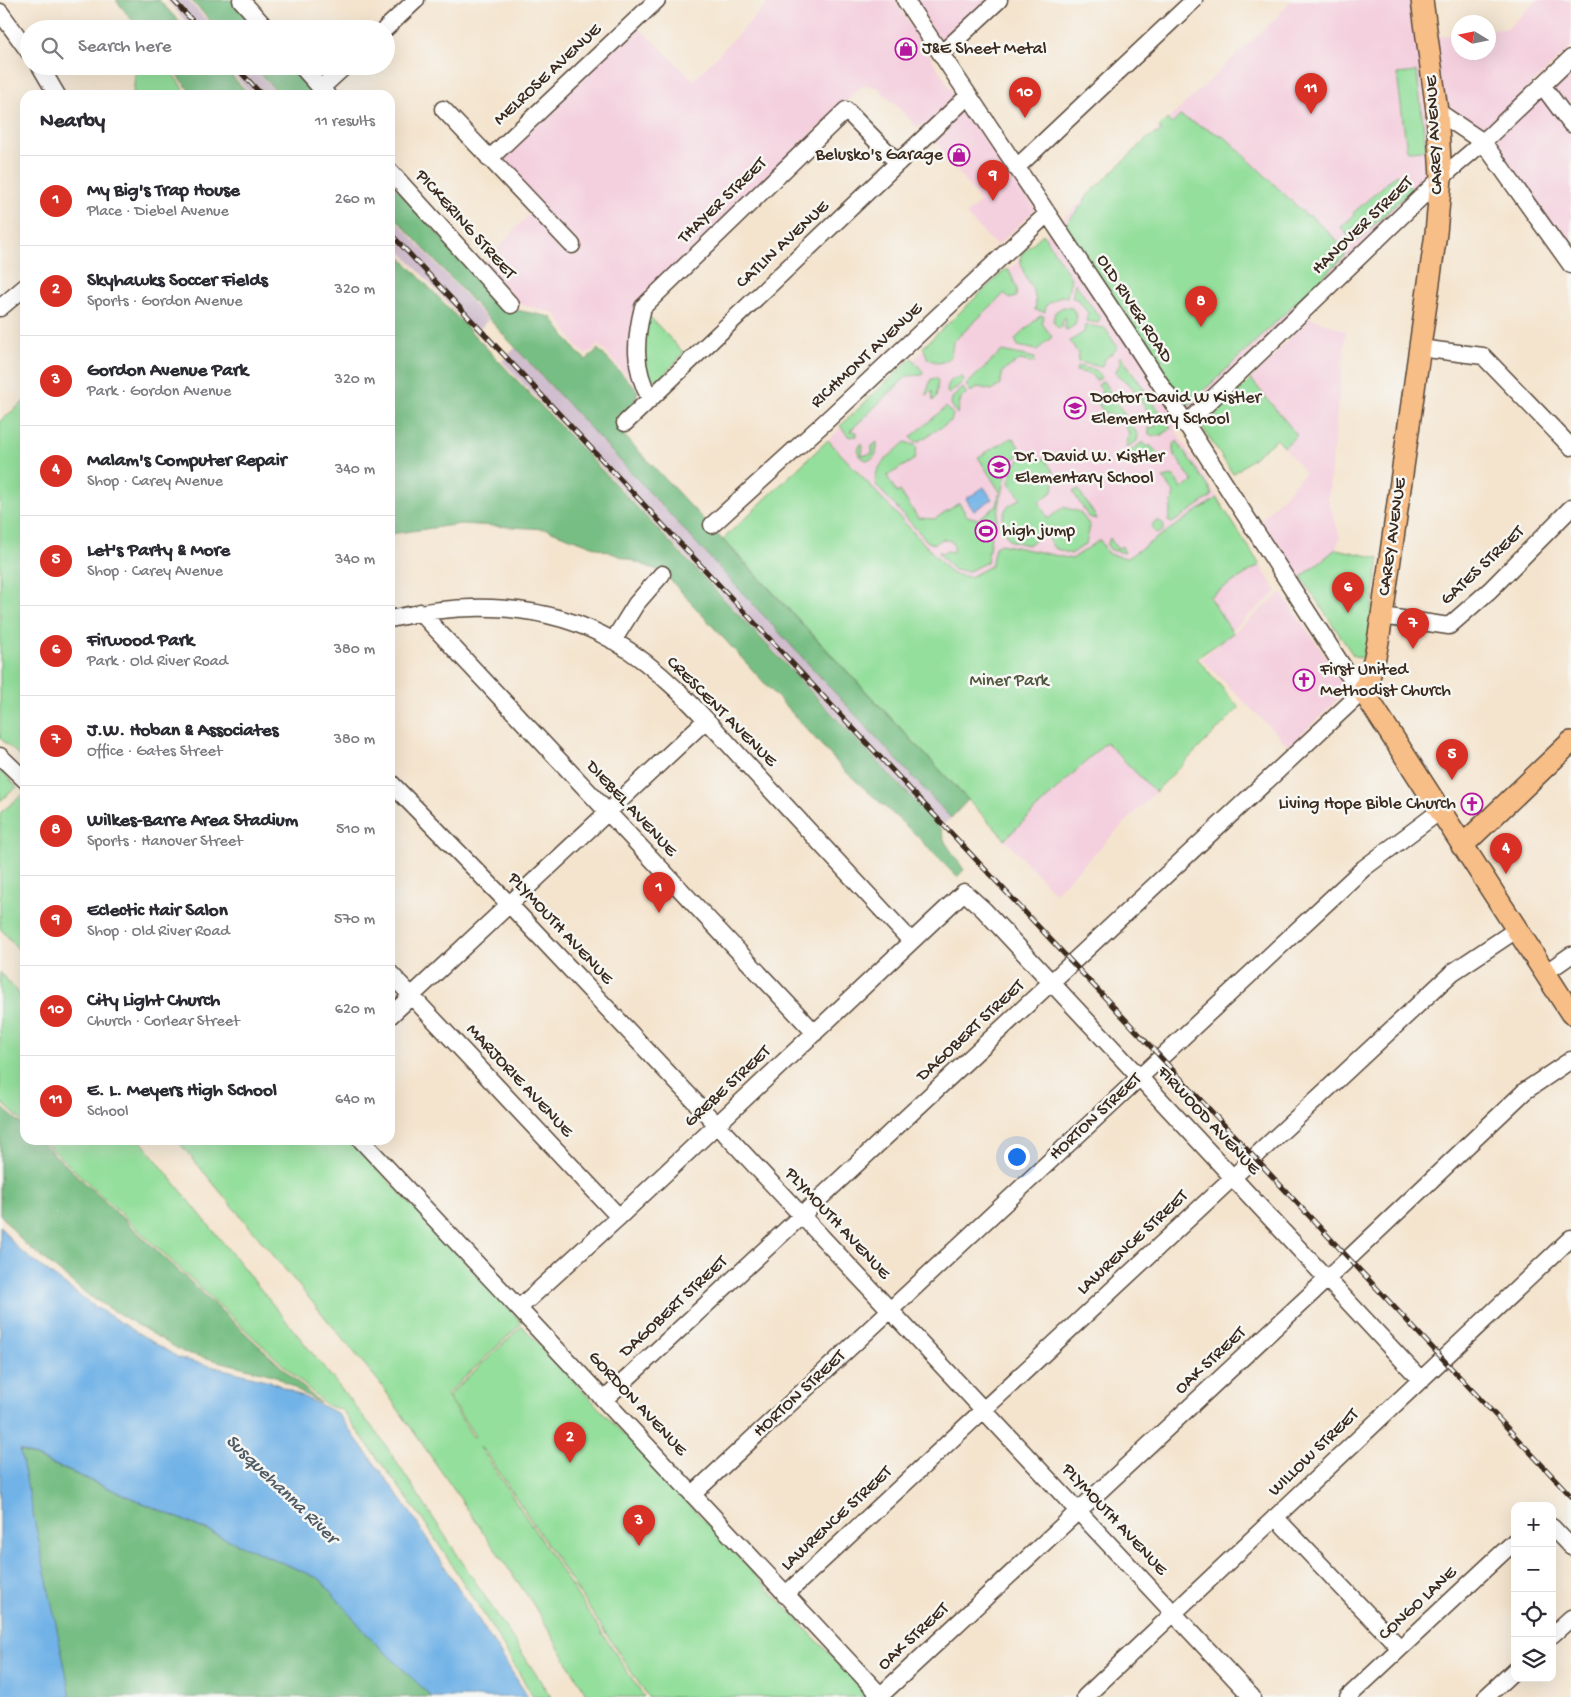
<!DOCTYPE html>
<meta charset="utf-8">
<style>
:root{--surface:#fff;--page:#f7f7f7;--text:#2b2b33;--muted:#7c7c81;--line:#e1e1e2;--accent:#d93025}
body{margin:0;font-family:"Gochi Hand",sans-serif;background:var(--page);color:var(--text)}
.controls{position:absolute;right:15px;bottom:15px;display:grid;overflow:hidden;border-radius:10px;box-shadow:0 5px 20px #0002}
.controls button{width:45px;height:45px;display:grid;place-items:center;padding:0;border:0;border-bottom:1px solid var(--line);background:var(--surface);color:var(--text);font:25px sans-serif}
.compass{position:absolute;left:1451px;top:15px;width:45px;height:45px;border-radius:50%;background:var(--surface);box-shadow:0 5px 20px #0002;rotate:280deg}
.you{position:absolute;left:1016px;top:1156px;width:18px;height:18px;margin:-12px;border:4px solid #fff;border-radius:50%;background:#1a73e8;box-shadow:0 0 0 8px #1a73e833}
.badge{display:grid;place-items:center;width:32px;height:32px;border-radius:50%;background:var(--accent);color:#fff;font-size:16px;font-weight:700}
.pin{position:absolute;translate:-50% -41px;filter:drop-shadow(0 1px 2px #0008)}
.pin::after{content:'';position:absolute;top:26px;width:18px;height:15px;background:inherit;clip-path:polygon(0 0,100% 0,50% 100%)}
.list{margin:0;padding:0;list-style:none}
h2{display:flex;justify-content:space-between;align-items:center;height:65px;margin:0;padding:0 20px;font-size:21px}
h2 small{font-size:16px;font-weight:400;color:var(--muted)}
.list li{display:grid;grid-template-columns:32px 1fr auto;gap:15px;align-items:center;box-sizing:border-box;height:90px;padding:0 20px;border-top:1px solid var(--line)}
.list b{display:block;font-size:19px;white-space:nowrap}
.list p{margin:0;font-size:16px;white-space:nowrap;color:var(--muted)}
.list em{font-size:16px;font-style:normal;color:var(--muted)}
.icon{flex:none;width:28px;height:28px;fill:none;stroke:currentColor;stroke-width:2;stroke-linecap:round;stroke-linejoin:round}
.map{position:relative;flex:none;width:1571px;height:1697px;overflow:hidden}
.search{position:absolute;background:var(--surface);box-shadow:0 5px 20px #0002;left:20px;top:20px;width:375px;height:55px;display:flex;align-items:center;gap:12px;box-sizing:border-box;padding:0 18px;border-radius:28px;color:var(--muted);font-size:19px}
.panel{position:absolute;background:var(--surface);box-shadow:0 5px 20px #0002;left:20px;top:90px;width:375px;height:1055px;border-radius:15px}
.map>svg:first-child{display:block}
.built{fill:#f4cfde}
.industrial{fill:#d0bdce}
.green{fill:#94df9c;stroke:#68845d}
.forest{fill:#77be84;stroke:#597451}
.water{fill:#72b3e7;stroke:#566e82}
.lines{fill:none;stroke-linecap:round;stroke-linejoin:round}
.minor-casing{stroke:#574638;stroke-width:19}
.major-casing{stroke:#574638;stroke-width:24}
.minor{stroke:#fff;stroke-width:16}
.major{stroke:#f7be87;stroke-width:21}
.rail-casing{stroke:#3b2a1e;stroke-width:5}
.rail{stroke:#f6f6f2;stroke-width:3;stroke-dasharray:9;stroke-linecap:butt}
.labels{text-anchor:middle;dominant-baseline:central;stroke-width:5;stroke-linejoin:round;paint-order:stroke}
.poi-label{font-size:18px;fill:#3b2a1e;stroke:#f6f6f2;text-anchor:start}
.street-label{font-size:18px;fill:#3b2a1e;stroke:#f6f6f2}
.park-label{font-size:18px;fill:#51573e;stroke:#f6f6f2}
.water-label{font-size:19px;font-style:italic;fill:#4e5a64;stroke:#f6f6f2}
</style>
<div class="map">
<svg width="1571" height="1697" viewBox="0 0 1571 1697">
<rect width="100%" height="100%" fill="#f6f6f2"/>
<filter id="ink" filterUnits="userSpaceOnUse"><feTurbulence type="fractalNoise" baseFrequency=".02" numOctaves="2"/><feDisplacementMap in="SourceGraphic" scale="10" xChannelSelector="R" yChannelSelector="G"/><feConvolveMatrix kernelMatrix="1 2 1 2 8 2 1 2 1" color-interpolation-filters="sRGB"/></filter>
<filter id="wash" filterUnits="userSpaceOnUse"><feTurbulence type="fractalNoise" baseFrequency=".0096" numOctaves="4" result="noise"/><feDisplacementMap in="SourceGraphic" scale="20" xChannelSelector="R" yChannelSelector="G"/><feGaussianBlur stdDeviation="1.12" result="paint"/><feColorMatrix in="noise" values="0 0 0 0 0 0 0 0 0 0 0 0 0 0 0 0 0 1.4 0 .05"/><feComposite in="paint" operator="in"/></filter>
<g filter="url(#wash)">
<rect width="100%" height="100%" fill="#f4e4ce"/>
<path class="built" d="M771 0H895L954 94 1036 209 997 246 966 215 980 202 924 125 917 127 877 87 863 85 644 296 636 386 599 345 586 355 576 346 555 313 521 305 483 265 538 204 498 161 637 26 694 80Z
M914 0H988L942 43Z
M1291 0H1412L1423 70 1430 173 1414 196 1174 428 1277 592 1197 658 1239 708 1055 893 723 539 1276 18Z
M1537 0H1568L1571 3V47L1482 132 1443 106 1434 37 1458 34V52H1488L1489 31 1508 28Z
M1571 67V246L1570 247 1490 145Z
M1309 317 1346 331 1328 498 1340 537 1335 551 1301 578 1261 520 1305 473 1283 445 1251 380Z
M1281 593 1349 689 1289 746 1201 659Z"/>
<path class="industrial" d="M167 0H188L215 29H193Z
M226 66H251L279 95H252Z
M390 214 488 320 476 333 390 240Z
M515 348 738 588 951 818 940 827 502 361Z"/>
<path class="green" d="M136 66H167L188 95H133Z
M1417 72 1426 148 1423 150 1407 151 1397 74Z
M1180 116 1226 138 1306 215 1311 216 1349 252 1189 405 1180 402 1065 225 1082 205 1088 195 1149 137 1162 131 1159 127 1167 119 1172 124Z
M1397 174 1412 189 1357 241H1352L1341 227 1354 215 1353 213Z
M1043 234 1071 278 1067 297 1061 296 1046 305 1045 312 1035 310C1040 287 1018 277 1021 254Z
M1005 270H1009L1017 289 1016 297 1009 299 1005 293 953 342 951 356 947 360 939 363 928 359 923 347Z
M1075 283 1100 318 1098 323 1086 321 1088 313 1077 299 1072 298Z
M1063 307 1072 308 1077 316 1075 325 1067 330 1065 329 1066 318H1064L1061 328H1058L1053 321 1055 312Z
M647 314 684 353 660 379 656 380C636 373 645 331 647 314Z
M1040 316H1044L1042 323 1052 337 1037 350 1018 346 1015 339Z
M1085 325 1105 328 1118 348 1105 359 1102 367 1078 362 1079 355 1070 341 1084 332Z
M1002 351 1035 358 1034 363 1020 360 1003 371 1000 385 992 390 978 387 971 392 966 385Z
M1121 356 1171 428C1164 434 1158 439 1149 434V428L1156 426C1147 413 1140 395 1129 384 1123 378 1118 381 1116 371L1121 362 1119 358Z
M912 358 923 372 922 375 907 376 850 431 857 432V436L849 437 840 426Z
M1077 366 1096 370 1101 378 1096 381 1091 374 1076 371Z
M962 377 965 380 949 394 947 392C948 381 952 377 962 377Z
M936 378 938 381 936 398 933 401 932 391 926 395 931 379Z
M1251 379 1297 435 1284 447 1277 439 1233 474 1202 427Z
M1103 381 1128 420 1123 423 1118 416 1104 413 1099 405 1102 391 1098 385Z
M963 388 967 394 961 398 957 414 951 404 952 398Z
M25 401V761L0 738V421Z
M946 407 953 414 951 421 918 442 912 440 911 437Z
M1130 423 1138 435 1137 441 1126 448 1129 433 1125 427Z
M1011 438 1014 439 1020 449 1018 456 1008 463 1002 495 978 457Z
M828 440 952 574 970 577 991 566 995 547 1001 544 1072 559 1100 540 1108 554 1127 558 1217 498 1260 565 1209 597 1233 633 1197 658 1239 708 1155 792 1106 742 1005 839 723 539Z
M1177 441 1212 492 1211 497 1172 523 1168 521 1174 493 1163 478 1173 476 1182 488 1193 482 1173 452V445Z
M877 442C877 450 877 461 866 460L859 456 858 450 861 443 863 445 862 455 872 454V446Z
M905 442 917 446 915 459 887 476 897 493 900 491 918 518 935 519 959 503 967 516 978 519 997 506 999 494 1001 496 995 530 980 527 992 530 987 562 969 571 954 570 939 554 940 551 942 554 947 551 953 552 954 546 951 541 942 539 935 544 928 542 876 485C871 467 893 454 905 442Z
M1143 442 1148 447 1150 445 1160 455 1153 460 1130 454V451Z
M1027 455 1045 459 1055 474 1053 491 1039 502 1048 519 1063 507 1080 512 1090 526 1086 544 1071 554 1054 548 1045 534 1028 545 1010 541 1000 526 1006 508 1021 498 1009 483 1013 465Z
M1078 489 1097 519 1089 517 1073 492Z
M1152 527a6 6 0 1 1 12 0a6 6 0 1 1-12 0Z
M1110 538 1117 549 1122 546 1125 553 1111 550 1107 545Z
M1336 549 1379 558 1366 649 1364 656 1360 658 1353 655 1301 577Z
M0 769 17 787 0 801Z
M25 793V957L0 928V813Z
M0 972 25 1001V1124L0 1101Z
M42 1140H140L380 1437 551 1697H533L495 1632 421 1517 342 1410 326 1405Z
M177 1140H350L522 1323 446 1395 473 1437 475 1436 448 1396 522 1326 870 1697H648L487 1454 480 1447 644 1697H588L533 1604 380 1383Z"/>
<path class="forest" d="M116 0H159L186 29H139Z
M191 0H231L258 29H218Z
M170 66H222L250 95H193Z
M253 66H290L315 95H280Z
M390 181 506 308 551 317 576 351 586 360 598 349 638 391 633 406 618 415 616 421 618 429 968 800 951 818 390 212Z
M390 246 941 829 945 842 964 870 957 877 913 832 845 771 663 572 546 529 461 524 390 534Z
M0 1106 25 1127V1140H39L321 1404 273 1375 183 1352 89 1296 23 1242 0 1214Z
M19 1450 320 1579 371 1639 432 1697H71Z"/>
<path class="water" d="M984 487 992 499 974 511 966 499Z
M0 1226 18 1249 89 1303 179 1358 270 1381 337 1413 406 1506 528 1697H432L371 1639 320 1579 20 1450 71 1697H0Z"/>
</g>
<g filter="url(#ink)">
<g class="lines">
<g class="minor-casing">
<path id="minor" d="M241 0 267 29
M0 12 29 52
M385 29 416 0
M941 54 999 0
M40 66 57 95
M301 66 327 95
M1542 85 1571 124
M321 88 345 66
M443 109 572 245
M1437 111 1483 142 1571 265
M489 159 657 0
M1016 168 1194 0
M390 171 511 305
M0 308 25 287
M1419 348 1483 356 1571 447
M650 398C633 369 635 339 643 307L846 110 898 163
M625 423 968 96
M1185 425 1441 178 1483 142 1571 58
M712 525 825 422 1047 214
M420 612 815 1033
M1382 616 1449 626 1490 590 1571 508
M390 619C464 601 546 602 614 641 670 674 713 728 757 775 808 830 860 886 911 941
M613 641 636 604 662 574
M0 756 25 780
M390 782 509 904 717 1125 1252 1697
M390 973 619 1217
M1545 973 1571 955
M390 1016 706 720
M361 1140 882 1697
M519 1308 619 1217 964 892 984 910 1420 1379
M605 1399 1363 691 1347 673 1134 343 905 0
M693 1494 1364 868 1440 811
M1275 1517 1400 1648
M1552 1527 1571 1547
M785 1595 1453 972 1516 930
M1552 1635 1571 1618
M881 1695 1328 1278 1525 1091 1571 1060
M1085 1697 1571 1238
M1348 1697 1515 1541
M1486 1697 1515 1670"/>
</g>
<g class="major-casing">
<path id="major" d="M1422 0 1437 111 1441 178 1436 233 1382 616C1378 642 1375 667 1363 691L1571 1013
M1462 846 1571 742"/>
</g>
<use href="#minor" class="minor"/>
<use href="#major" class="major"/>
<g class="rail-casing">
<path id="rail" d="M173 0 200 29
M235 66 262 95
M390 233 1571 1496"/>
</g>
<use href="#rail" class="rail"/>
</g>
</g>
<defs>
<g id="shop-ring" transform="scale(1.125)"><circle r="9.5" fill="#f6f6f2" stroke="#b5179e" stroke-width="1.5"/><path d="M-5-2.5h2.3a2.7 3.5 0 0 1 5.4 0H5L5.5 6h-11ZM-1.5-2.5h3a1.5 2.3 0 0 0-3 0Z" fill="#b5179e"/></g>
<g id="school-ring" transform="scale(1.125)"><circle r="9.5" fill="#f6f6f2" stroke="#b5179e" stroke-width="1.5"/><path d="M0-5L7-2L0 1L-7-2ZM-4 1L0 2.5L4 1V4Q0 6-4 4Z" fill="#b5179e"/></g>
<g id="stadium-ring" transform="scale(1.125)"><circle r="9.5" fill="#f6f6f2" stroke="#b5179e" stroke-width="1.5"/><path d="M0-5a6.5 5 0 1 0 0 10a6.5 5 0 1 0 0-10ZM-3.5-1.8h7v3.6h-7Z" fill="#b5179e"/></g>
<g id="church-ring" transform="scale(1.125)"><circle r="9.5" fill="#f6f6f2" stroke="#b5179e" stroke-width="1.5"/><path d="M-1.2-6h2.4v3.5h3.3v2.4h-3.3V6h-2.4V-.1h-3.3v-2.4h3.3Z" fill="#b5179e"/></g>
</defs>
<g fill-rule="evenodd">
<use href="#shop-ring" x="906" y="49"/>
<use href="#shop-ring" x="959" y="155"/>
<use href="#school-ring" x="1075" y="408"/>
<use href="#school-ring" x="999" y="467"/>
<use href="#stadium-ring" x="986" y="531"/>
<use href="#church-ring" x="1304" y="680"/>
<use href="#church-ring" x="1472" y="804"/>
</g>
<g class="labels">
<g class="poi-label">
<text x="922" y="49">J&amp;E Sheet Metal</text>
<text x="943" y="155" text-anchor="end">Belusko's Garage</text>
<text x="1091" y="398">Doctor David W Kistler<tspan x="1091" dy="21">Elementary School</tspan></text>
<text x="1015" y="457">Dr. David W. Kistler<tspan x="1015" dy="21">Elementary School</tspan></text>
<text x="1002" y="531">high jump</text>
<text x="1320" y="670">First United<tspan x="1320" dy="21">Methodist Church</tspan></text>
<text x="1456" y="804" text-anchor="end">Living Hope Bible Church</text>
</g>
<g class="street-label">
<text transform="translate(548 75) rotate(-43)">MELROSE AVENUE</text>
<text transform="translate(1435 135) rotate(-93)">CAREY AVENUE</text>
<text transform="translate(723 201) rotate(-44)">THAYER STREET</text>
<text transform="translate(465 225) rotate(48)">PICKERING STREET</text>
<text transform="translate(1363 226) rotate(-44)">HANOVER STREET</text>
<text transform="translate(783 245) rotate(-43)">CATLIN AVENUE</text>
<text transform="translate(1134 309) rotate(57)">OLD RIVER ROAD</text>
<text transform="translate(867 356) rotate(-43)">RICHMONT AVENUE</text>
<text transform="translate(1393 537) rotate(-82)">CAREY AVENUE</text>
<text transform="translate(1483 566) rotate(-43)">GATES STREET</text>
<text transform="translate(721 712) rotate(45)">CRESCENT AVENUE</text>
<text transform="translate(631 809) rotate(47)">DIEBEL AVENUE</text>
<text transform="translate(560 929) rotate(47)">PLYMOUTH AVENUE</text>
<text transform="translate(971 1031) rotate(-43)">DAGOBERT STREET</text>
<text transform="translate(519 1081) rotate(47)">MARJORIE AVENUE</text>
<text transform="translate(728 1087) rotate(-43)">GREBE STREET</text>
<text transform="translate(1096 1117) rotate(-43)">HORTON STREET</text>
<text transform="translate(1208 1121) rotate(47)">FIRWOOD AVENUE</text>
<text transform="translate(837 1224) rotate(47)">PLYMOUTH AVENUE</text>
<text transform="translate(1133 1243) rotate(-43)">LAWRENCE STREET</text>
<text transform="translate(674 1307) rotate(-43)">DAGOBERT STREET</text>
<text transform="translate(1211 1361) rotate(-43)">OAK STREET</text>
<text transform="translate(800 1394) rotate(-43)">HORTON STREET</text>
<text transform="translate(637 1404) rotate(47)">GORDON AVENUE</text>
<text transform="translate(1314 1453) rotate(-44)">WILLOW STREET</text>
<text transform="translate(837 1519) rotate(-43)">LAWRENCE STREET</text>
<text transform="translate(1114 1520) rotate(47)">PLYMOUTH AVENUE</text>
<text transform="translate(1418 1604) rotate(-43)">CONGO LANE</text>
<text transform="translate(914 1637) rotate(-43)">OAK STREET</text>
</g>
<g class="park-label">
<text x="1009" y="681">Miner Park</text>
</g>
<g class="water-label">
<text transform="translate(281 1490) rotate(44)">Susquehanna River</text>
</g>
</g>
</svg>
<div class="controls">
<button>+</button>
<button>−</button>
<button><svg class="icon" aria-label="locate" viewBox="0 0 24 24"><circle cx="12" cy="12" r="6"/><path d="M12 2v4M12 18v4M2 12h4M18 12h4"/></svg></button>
<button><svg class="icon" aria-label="layers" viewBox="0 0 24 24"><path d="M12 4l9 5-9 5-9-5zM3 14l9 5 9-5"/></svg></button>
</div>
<svg class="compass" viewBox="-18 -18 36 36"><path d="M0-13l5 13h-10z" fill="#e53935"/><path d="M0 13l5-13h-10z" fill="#7c7c81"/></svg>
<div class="you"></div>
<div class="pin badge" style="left:659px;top:913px">1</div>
<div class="pin badge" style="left:570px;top:1463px">2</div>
<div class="pin badge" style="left:639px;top:1546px">3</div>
<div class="pin badge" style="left:1506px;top:874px">4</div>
<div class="pin badge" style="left:1452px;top:780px">5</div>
<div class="pin badge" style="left:1348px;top:613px">6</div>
<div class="pin badge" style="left:1413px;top:649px">7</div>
<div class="pin badge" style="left:1201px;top:327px">8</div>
<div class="pin badge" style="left:993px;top:201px">9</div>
<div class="pin badge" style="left:1025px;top:118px">10</div>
<div class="pin badge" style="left:1311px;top:114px">11</div>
<div class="search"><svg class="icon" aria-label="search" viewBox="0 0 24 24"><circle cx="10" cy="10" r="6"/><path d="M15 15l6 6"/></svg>Search here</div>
<section class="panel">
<h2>Nearby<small>11 results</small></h2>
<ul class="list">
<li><span class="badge">1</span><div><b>My Big's Trap House</b><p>Place · Diebel Avenue</p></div><em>260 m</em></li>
<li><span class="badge">2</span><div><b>Skyhawks Soccer Fields</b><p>Sports · Gordon Avenue</p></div><em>320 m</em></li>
<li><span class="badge">3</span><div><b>Gordon Avenue Park</b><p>Park · Gordon Avenue</p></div><em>320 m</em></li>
<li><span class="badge">4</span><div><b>Malam's Computer Repair</b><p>Shop · Carey Avenue</p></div><em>340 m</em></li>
<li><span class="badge">5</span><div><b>Let's Party &amp; More</b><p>Shop · Carey Avenue</p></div><em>340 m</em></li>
<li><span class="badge">6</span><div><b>Firwood Park</b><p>Park · Old River Road</p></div><em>380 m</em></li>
<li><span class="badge">7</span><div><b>J.W. Hoban &amp; Associates</b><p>Office · Gates Street</p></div><em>380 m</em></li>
<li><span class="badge">8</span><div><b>Wilkes-Barre Area Stadium</b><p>Sports · Hanover Street</p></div><em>510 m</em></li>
<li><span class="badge">9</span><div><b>Eclectic Hair Salon</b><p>Shop · Old River Road</p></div><em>570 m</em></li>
<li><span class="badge">10</span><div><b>City Light Church</b><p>Church · Corlear Street</p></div><em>620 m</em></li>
<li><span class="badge">11</span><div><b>E. L. Meyers High School</b><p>School</p></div><em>640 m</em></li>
</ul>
</section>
</div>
